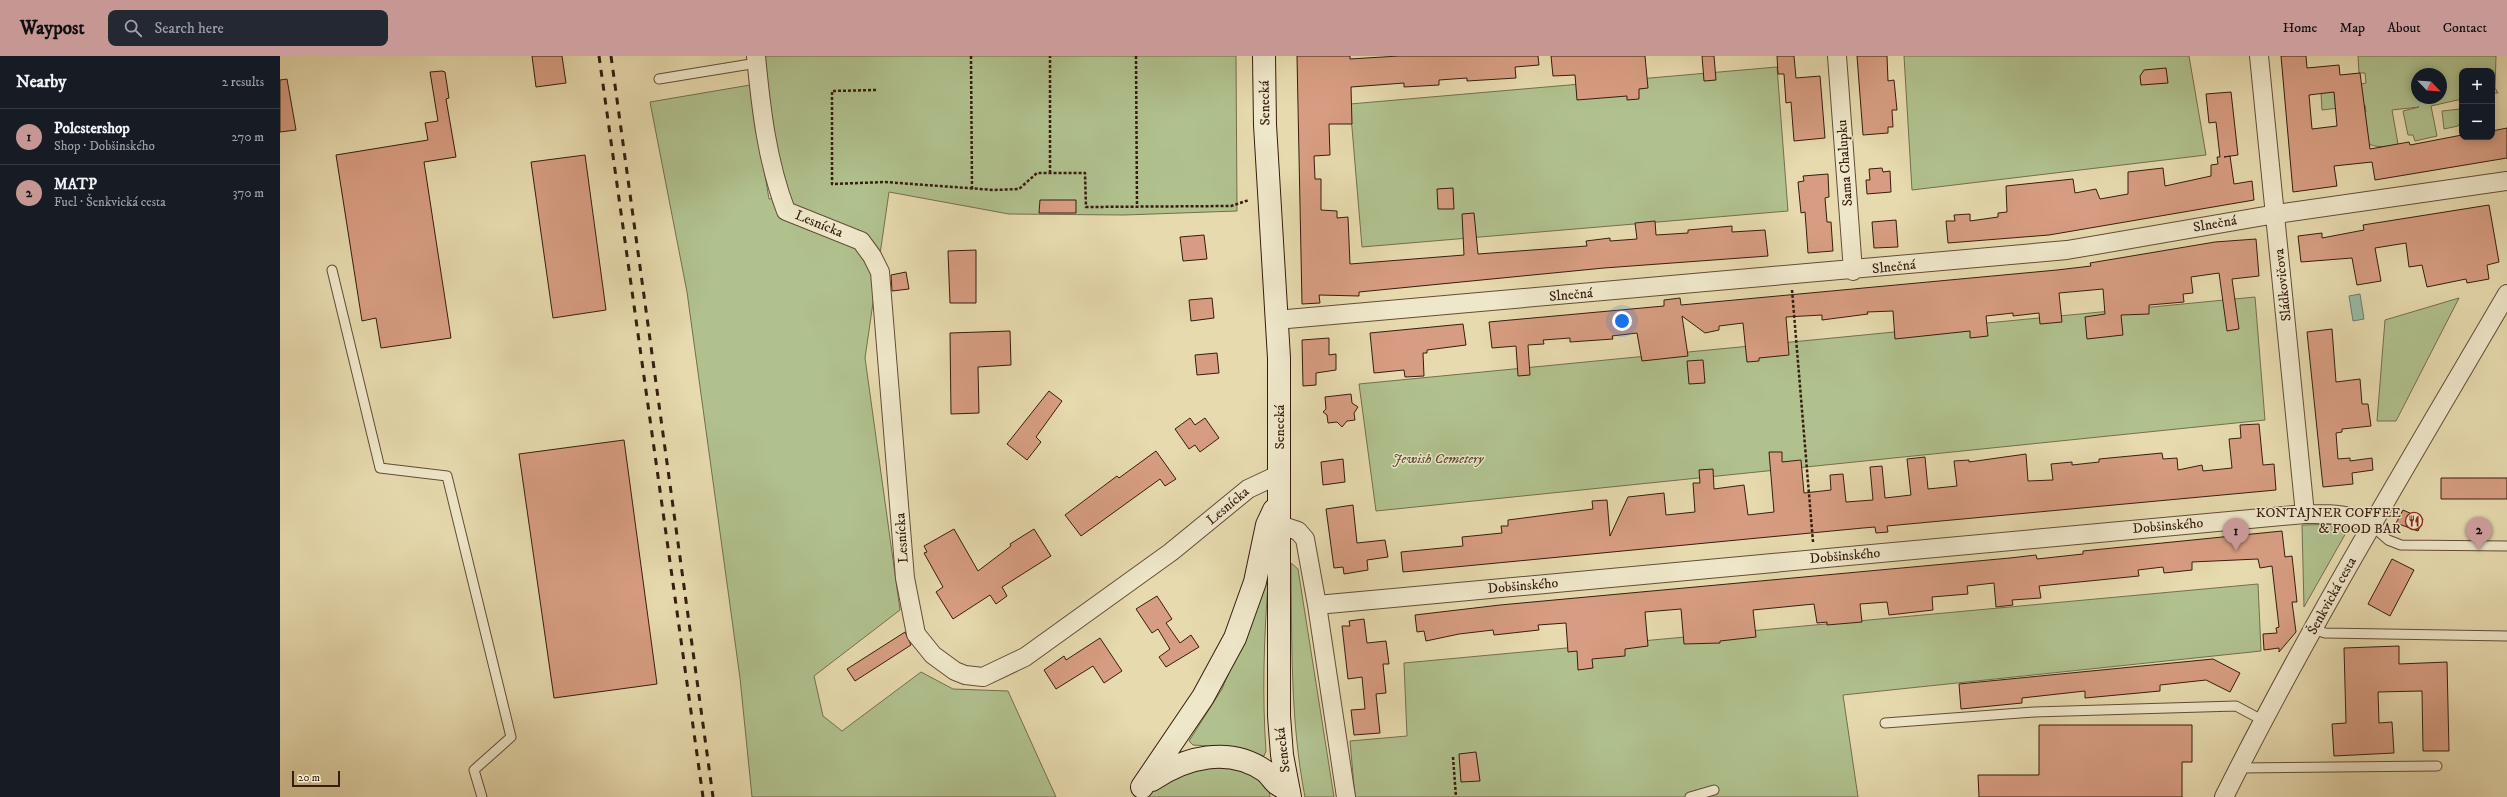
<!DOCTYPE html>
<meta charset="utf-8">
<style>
:root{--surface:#171b24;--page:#242831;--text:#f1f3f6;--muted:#9ea1a6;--line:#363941;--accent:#c59692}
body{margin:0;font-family:"IM FELL DW Pica",serif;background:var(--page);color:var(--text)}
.controls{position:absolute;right:12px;top:12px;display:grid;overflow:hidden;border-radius:8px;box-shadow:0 2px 10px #0003}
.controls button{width:36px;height:36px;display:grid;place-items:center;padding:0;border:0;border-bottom:1px solid var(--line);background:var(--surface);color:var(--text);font:20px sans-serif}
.compass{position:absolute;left:2131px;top:12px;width:36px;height:36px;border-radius:50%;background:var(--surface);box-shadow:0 2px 10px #0003;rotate:115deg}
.scale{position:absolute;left:12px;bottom:10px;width:48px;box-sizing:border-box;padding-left:4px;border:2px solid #371c0f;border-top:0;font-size:11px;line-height:14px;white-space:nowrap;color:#371c0f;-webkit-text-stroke:3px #efe7ca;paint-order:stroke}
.you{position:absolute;left:1342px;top:265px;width:14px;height:14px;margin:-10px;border:3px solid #fff;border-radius:50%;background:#1a73e8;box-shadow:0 0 0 6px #1a73e833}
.badge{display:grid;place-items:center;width:26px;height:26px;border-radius:50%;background:var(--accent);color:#111;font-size:13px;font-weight:700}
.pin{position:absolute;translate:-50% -33px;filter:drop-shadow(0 1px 2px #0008)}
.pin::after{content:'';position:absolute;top:21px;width:14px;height:12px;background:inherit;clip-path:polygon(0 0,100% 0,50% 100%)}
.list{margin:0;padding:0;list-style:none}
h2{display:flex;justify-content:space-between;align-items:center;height:52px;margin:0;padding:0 16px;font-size:17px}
h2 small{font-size:13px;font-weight:400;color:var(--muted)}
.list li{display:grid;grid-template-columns:26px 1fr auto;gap:12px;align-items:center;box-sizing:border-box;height:56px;padding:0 16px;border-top:1px solid var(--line)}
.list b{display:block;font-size:15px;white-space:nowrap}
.list p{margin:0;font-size:13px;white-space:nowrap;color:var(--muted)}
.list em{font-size:13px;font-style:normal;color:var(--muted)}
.icon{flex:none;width:22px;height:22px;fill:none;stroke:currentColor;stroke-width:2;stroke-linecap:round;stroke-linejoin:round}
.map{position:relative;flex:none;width:2227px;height:741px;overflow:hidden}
header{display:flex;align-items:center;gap:24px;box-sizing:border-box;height:56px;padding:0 20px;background:var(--accent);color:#111}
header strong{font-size:19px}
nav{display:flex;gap:22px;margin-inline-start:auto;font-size:14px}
.search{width:280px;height:36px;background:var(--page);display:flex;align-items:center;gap:10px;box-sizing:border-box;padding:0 14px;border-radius:8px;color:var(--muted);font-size:15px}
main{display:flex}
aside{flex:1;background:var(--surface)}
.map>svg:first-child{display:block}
.green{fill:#b0c18e;stroke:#746e4e;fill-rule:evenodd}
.water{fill:#97bba7;stroke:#717b6a}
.building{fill:#d79d82;stroke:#371c0f;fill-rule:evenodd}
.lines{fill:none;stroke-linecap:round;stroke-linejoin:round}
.lane-casing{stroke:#634c37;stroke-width:11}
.street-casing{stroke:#634c37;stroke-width:20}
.secondary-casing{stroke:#371c0f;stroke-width:24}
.path{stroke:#371c0f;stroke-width:2.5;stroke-dasharray:3 2;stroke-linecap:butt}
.lane{stroke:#efe7ca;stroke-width:9}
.street{stroke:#efe7ca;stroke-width:18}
.secondary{stroke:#efe7ca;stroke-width:22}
.rail{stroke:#371c0f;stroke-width:3;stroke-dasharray:7 7;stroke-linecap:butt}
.labels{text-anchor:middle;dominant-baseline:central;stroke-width:3;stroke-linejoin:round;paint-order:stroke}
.street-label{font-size:14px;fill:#371c0f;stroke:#efe7ca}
.park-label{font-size:14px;font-style:italic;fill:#5b4e35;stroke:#efe7ca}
.poi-label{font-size:14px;fill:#371c0f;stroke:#efe7ca;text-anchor:end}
</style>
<header>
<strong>Waypost</strong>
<div class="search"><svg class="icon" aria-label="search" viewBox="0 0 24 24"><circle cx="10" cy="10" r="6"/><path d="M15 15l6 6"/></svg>Search here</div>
<nav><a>Home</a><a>Map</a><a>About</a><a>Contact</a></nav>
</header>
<main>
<aside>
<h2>Nearby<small>2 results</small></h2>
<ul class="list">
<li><span class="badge">1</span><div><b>Polcstershop</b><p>Shop · Dobšinského</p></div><em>270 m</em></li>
<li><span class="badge">2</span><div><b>MATP</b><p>Fuel · Šenkvická cesta</p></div><em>370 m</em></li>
</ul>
</aside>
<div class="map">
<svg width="2227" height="741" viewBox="0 0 2227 741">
<rect width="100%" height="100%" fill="#e6daae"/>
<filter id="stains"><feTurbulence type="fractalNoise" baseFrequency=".005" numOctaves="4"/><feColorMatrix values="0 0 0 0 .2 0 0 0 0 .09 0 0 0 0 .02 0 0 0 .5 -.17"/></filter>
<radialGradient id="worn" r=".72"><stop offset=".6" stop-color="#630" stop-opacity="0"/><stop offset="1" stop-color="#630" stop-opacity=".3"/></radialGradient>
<path class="green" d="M480 0H956L957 155 844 159 729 158 609 136 585 302 620 554 534 620 543 660 562 675 641 616 673 633 728 635 776 741H472L460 622 407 236 370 46 470 29 489 143 507 140 499 125Z
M1624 0H1909L1926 99 1632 134Z
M2078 0H2216L2215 32 2218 37H2212V15H2182V43L2151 50 2157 80 2135 85 2133 79H2128L2123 55 2139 51 2112 54 2118 88C2085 97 2079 81 2056 60L2086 56 2085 49 2042 54 2041 37 2086 27 2085 17H2079ZM2137 18H2161V42H2137Z
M1497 11 1508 155 1082 191 1070 48Z
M2180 53 2181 65 2178 70 2164 73 2162 55Z
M1975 241 1985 364 1096 455 1079 328Z
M2179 242 2116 365H2097L2105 264Z
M2071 468 2024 551 2022 469Z
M1011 507 1018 513 1054 741H1025C1010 664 1012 585 1011 507Z
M982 527H988C984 583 982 639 986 695L984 700 957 692 913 689 909 685 942 633 962 586Z
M1978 528 1981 595 1563 639 1578 741H1075L1070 685 1127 680 1124 607Z
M926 709C948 710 988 711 990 741H867L880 728Z"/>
<path class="water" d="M2080 238 2084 263 2073 265 2069 240Z"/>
<path class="building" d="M252 0H282L286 27 256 31Z
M1017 0H1070V3L1119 0H1258L1259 9 1235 11 1236 22 1187 25V22L1159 24V29L1124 31V27L1071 31 1072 68H1049L1050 99 1034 100 1035 123H1041V154L1057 155V162L1068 161 1070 208 1184 199 1182 158 1194 157 1198 198 1307 190 1306 185 1330 182V185L1357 183 1355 167 1375 165 1376 179 1408 177V174L1452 170V176L1485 174 1488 200 1324 212 1079 236V240L1039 239 1040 247 1022 248Z
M1271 0H1365L1368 32 1359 33V43L1347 44V40L1297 44 1295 19 1273 20Z
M1422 0H1434L1436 24 1424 25Z
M1497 0H1514L1516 22 1540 20 1545 82 1514 85 1511 46 1506 47 1504 18H1498Z
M1577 0H1607L1608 25 1614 24 1617 54H1612L1613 71H1608V77L1583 79Z
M2001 0H2026L2027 12 2059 9 2060 19 2080 17 2090 93 2129 86 2130 89 2182 79V81H2212V75L2227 72V102L2095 124 2092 106 2054 110 2057 130 2013 136ZM2054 36 2057 70 2032 73 2029 39Z
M1886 12 1888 27 1861 29 1860 20 1864 14Z
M162 15 165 16 169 42 166 43 176 101 144 106 171 282 101 292 96 262 82 265 56 99 148 84 145 67 158 65 150 16Z
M7 23 16 74 0 76V24Z
M1951 36 1958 99 1944 101 1950 100 1954 128 1972 125 1974 144 1769 179 1668 187 1666 165H1675L1674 159 1690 158V165L1718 161V157L1727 156 1726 130 1793 123 1795 137 1816 133 1820 143 1848 138V116L1883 112 1885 130 1931 120V109L1938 108 1937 101H1940L1936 66 1929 67 1926 38Z
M305 99 326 254 273 262 251 106Z
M1602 112 1603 116 1610 115 1611 136 1587 138 1586 124H1590L1589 113Z
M1548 118 1549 141 1545 142 1547 166H1551L1553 195 1528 197 1525 156 1521 157 1518 126 1524 125 1523 120Z
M1173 132 1174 153H1158L1157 133Z
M760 144H796V157H759Z
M2209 149 2219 206 2207 209 2209 223 2187 227 2186 223 2147 231 2142 209 2129 211 2126 187 2095 192 2101 225 2077 229 2072 202 2021 206 2018 180 2042 177V182L2084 174 2083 169Z
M1616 164 1618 191 1594 192 1592 166Z
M924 179 927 203 903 205 900 181Z
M1976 183 1979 220 1952 223 1959 273 1947 275 1939 217 1911 221 1913 237 1903 238 1904 246 1869 249V258L1841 259 1843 279 1807 283 1805 261 1825 258 1823 233 1779 237 1782 266 1760 268 1759 257 1733 260V257L1706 260 1708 280 1690 282V275L1615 283 1613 255 1587 256 1588 258 1542 264V259L1506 261 1509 299 1479 302V305L1467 306 1463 267 1439 270V274L1425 277 1402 260 1408 300 1362 305 1357 277 1332 280 1333 283 1290 286V282L1263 284 1264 288 1248 289 1250 319 1238 320 1236 290 1212 292 1209 266 1384 250V244L1400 242 1401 249 1777 214 1811 210 1810 207 1935 186Z
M696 194V247H670L668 195Z
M626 216 629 233 612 235 611 219Z
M932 242 934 262 911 265 909 244Z
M1183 268 1186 289 1147 294V297H1143L1144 320 1125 321 1124 314 1094 317 1090 277Z
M2052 273 2056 326 2080 323 2082 348H2088L2091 370 2062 373V376L2056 377 2058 403 2070 402V405L2092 402 2093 414 2072 417 2073 428 2043 431 2027 276Z
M730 275 731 309 698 311 699 357 671 358 670 277Z
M1049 282V299L1056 298V314L1036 317V329L1023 330 1022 284Z
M937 297 939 317 917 319 915 299Z
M1423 304 1425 327 1409 328 1407 305Z
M769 335 782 345 756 381 761 386 747 404 727 388Z
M1071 338 1072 347 1078 351 1074 357 1075 364 1067 365 1062 371 1057 366 1048 367 1047 359 1043 356 1046 353 1045 341Z
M910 362 915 369 925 362 939 382 920 396 915 389 909 393 895 373Z
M1979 368 1983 409 1994 408 1996 434 1607 470 1608 476 1596 477 1595 471 1583 472 1123 516 1121 496 1183 490 1182 481 1222 477 1221 470H1228V464L1313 453 1312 445 1327 444 1330 480 1348 441 1384 437 1386 459 1415 456 1413 427H1420L1419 414 1433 413 1434 433 1464 429 1468 459 1494 456 1489 396H1502V406L1521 404 1524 437 1551 434 1550 419 1563 418 1566 446 1593 444 1590 411 1602 410 1605 442 1631 439 1627 403 1645 401 1648 433 1677 430 1674 405 1689 404V406L1746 398 1748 425 1773 424 1771 408 1792 406V409L1819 406V403L1882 397 1883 403 1897 402 1898 414 1922 409 1923 415 1952 412 1949 383 1961 382 1960 369Z
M344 384 377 628 274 642 239 398Z
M876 395 896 423 885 430 880 423 801 480 785 459 837 420 839 422Z
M1063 403 1065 426 1043 429 1041 406Z
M2161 422H2227V443H2161Z
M1073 449 1077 487 1105 484 1108 501 1087 504 1088 514 1064 518 1063 511 1054 512 1046 453Z
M2123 454 2143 463 2138 475 2116 467Z
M674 473 698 515 731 490 730 488 754 473 771 500 722 531 727 540 716 548 710 539 673 563 656 536 663 531 644 497 647 496 644 490Z
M2002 475 2005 501 2012 500 2017 546H2012L2016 576 1999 596V592L1984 594 1983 578 1997 577 1996 572 1999 571 1992 510 1980 512 1978 503 1912 506V514L1884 517 1883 511 1858 514 1859 520 1759 530 1761 542 1732 544 1733 549 1716 551 1714 527 1687 530 1688 538 1652 541 1653 554 1609 559 1607 546 1580 548 1582 566 1547 569V566L1537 567 1534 548 1473 554 1476 581 1440 585V587L1404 588 1401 553 1365 556 1368 590 1345 593V600L1312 603 1313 612 1298 614 1297 595 1288 596 1286 567 1258 569 1259 574 1214 579 1213 574 1179 578 1146 585 1144 575 1137 576 1135 559 1220 549 1730 502 1756 499 1757 503 1803 498V495Z
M2112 503 2134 514 2110 560 2088 548Z
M877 540 892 563 886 567 900 587 911 579 919 591 886 611 879 601 890 593 878 573 872 577 856 553Z
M1084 563 1087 587 1106 585 1109 608H1103L1106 637 1096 638 1100 677 1074 679 1071 654 1085 653 1082 621 1068 623 1062 570H1070L1069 565Z
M625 576 631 589 575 625 567 613Z
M820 582 842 615 824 627 813 610 776 633 764 614 784 600 786 604Z
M2119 590V608L2167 606 2169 695H2143L2142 635 2098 636 2099 667 2112 666 2114 697 2054 700 2052 668 2066 667 2064 592Z
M1933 603 1960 617 1950 636 1926 624 1880 629V635L1805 642V635L1742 642V647L1681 653 1679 628Z
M1759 669H1912V706H1902V741H1699L1698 719H1759Z
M1196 696 1200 725 1181 726 1179 698Z"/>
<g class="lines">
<g class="lane-casing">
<path id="lane" d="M379 23 477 7
M52 214 100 412 167 420 231 681 194 714 202 741
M2091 469 2108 484 2121 489 2227 490
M2033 573 2045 577 2227 580
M1605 667 1754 656 1956 650 1984 665
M1959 712 2157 710
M1410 741 1434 734"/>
</g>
<g class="street-casing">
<path id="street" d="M476 0C481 53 487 105 506 155L581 185 592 200 600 216 625 522 636 578 653 599 675 615 685 619 703 621 745 601 891 496 968 433 1000 418
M1557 0 1573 215
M1979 0 2025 458
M996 264 1787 194 1996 158 2227 125
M1000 469 1018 475 1025 483 1037 549 1066 741
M1037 549 2025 458C2049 458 2070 457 2091 469
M1944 741C2030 569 2130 404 2227 238"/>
</g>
<g class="secondary-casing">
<path id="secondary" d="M984 0 985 69 999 302V660L1002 699 1010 741
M872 724C905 701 949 690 985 715 989 718 992 723 996 727 999 730 1005 732 1009 735
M862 731 923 641 955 582 975 526 987 469 994 454"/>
</g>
<path class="path" d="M691 0 692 133
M856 0 857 151
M596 34 552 35V128L605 126 714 134 739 133 757 117H805L806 151 951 150 969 144
M770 117V0
M1512 234 1533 486
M1173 701 1176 741"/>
<use href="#lane" class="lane"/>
<use href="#street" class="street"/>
<use href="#secondary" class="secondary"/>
<path class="rail" d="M319 0 423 741
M331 0 433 741"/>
</g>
<defs>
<g id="restaurant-ring" transform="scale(0.9)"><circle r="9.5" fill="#efe7ca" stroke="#8f2418" stroke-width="1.5"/><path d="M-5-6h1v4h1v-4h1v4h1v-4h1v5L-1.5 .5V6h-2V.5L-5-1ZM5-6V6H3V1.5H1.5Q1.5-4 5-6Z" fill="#8f2418"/></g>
</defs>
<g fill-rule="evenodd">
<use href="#restaurant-ring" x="2134" y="465"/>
</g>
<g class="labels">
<g class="street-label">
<text transform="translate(985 47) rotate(-91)">Senecká</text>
<text transform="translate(1565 107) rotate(-94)">Sama Chalupku</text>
<text transform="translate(539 168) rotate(22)">Lesnícka</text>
<text transform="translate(1935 168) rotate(-10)">Slnečná</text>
<text transform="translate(1614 211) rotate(-6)">Slnečná</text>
<text transform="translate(2003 229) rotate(-96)">Sládkovičova</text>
<text transform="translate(1291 239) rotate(-5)">Slnečná</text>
<text transform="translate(1000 371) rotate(-90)">Senecká</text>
<text transform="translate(948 450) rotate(-40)">Lesnícka</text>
<text transform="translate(1888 470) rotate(-5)">Dobšinského</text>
<text transform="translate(622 482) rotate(-94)">Lesnícka</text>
<text transform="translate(1565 500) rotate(-5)">Dobšinského</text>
<text transform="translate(1243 530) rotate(-5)">Dobšinského</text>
<text transform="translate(2052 540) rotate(-61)">Šenkvická cesta</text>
<text transform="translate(1003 694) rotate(-97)">Senecká</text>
</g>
<g class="park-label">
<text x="1158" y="403">Jewish Cemetery</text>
</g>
<g class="poi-label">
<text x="2121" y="457">KONTAJNER COFFEE<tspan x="2121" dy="16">&amp; FOOD BAR</tspan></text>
</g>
</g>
<rect width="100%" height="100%" filter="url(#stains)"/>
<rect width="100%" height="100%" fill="url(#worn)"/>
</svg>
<div class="controls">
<button>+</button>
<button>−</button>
</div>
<svg class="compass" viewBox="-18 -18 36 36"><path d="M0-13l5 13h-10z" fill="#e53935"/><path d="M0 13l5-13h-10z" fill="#9ea1a6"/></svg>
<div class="scale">20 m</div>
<div class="you"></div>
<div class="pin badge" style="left:1956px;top:495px">1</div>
<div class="pin badge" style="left:2199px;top:494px">2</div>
</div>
</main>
